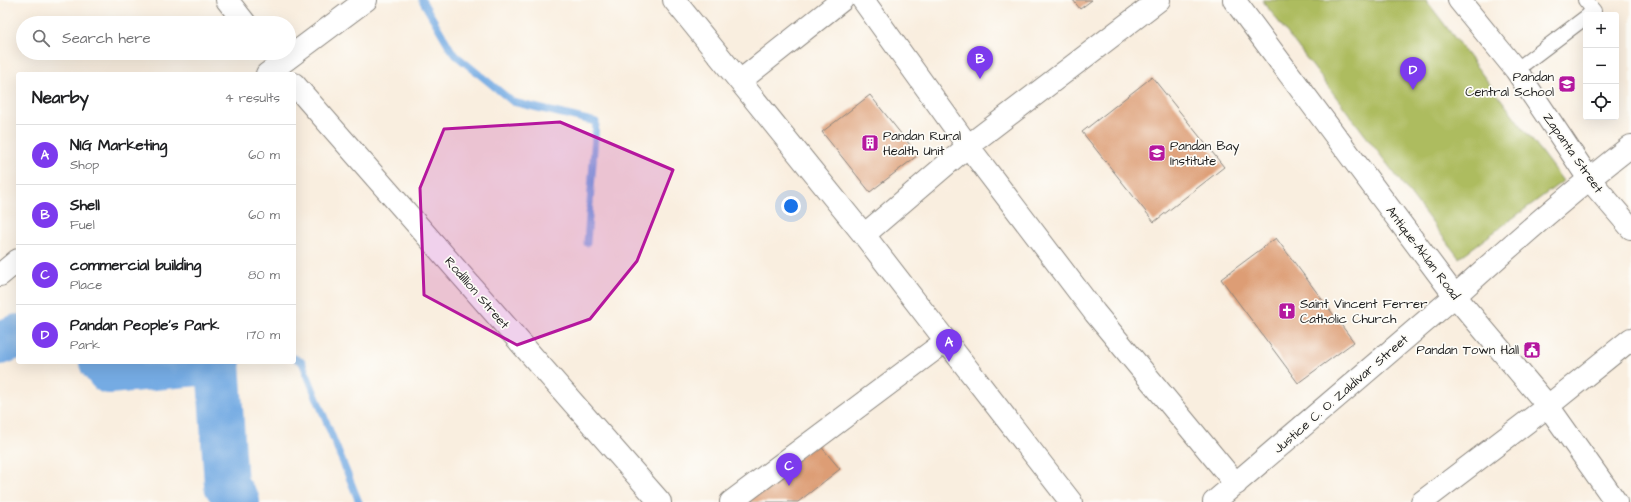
<!DOCTYPE html>
<meta charset="utf-8">
<style>
:root{--surface:#fff;--page:#f2f2f2;--text:#202124;--muted:#757577;--line:#e0e0e0;--accent:#7c3aed}
body{margin:0;font-family:"Architects Daughter",sans-serif;background:var(--page);color:var(--text)}
.controls{position:absolute;right:12px;top:12px;display:grid;overflow:hidden;border-radius:4px;box-shadow:0 4px 16px #0002}
.controls button{width:36px;height:36px;display:grid;place-items:center;padding:0;border:0;border-bottom:1px solid var(--line);background:var(--surface);color:var(--text);font:20px sans-serif}
.you{position:absolute;left:791px;top:206px;width:14px;height:14px;margin:-10px;border:3px solid #fff;border-radius:50%;background:#1a73e8;box-shadow:0 0 0 6px #1a73e833}
.badge{display:grid;place-items:center;width:26px;height:26px;border-radius:50%;background:var(--accent);color:#fff;font-size:13px;font-weight:700}
.pin{position:absolute;translate:-50% -33px;filter:drop-shadow(0 1px 2px #0008)}
.pin::after{content:'';position:absolute;top:21px;width:14px;height:12px;background:inherit;clip-path:polygon(0 0,100% 0,50% 100%)}
.list{margin:0;padding:0;list-style:none}
h2{display:flex;justify-content:space-between;align-items:center;height:52px;margin:0;padding:0 16px;font-size:17px}
h2 small{font-size:13px;font-weight:400;color:var(--muted)}
.list li{display:grid;grid-template-columns:26px 1fr auto;gap:12px;align-items:center;box-sizing:border-box;height:60px;padding:0 16px;border-top:1px solid var(--line)}
.list b{display:block;font-size:15px;white-space:nowrap}
.list p{margin:0;font-size:13px;white-space:nowrap;color:var(--muted)}
.list em{font-size:13px;font-style:normal;color:var(--muted)}
.icon{flex:none;width:22px;height:22px;fill:none;stroke:currentColor;stroke-width:2;stroke-linecap:round;stroke-linejoin:round}
.map{position:relative;flex:none;width:1631px;height:502px;overflow:hidden}
.search{position:absolute;background:var(--surface);box-shadow:0 4px 16px #0002;left:16px;top:16px;width:280px;height:44px;display:flex;align-items:center;gap:10px;box-sizing:border-box;padding:0 14px;border-radius:22px;color:var(--muted);font-size:15px}
.panel{position:absolute;background:var(--surface);box-shadow:0 4px 16px #0002;left:16px;top:72px;width:280px;height:292px;border-radius:4px}
.map>svg:first-child{display:block}
.green{fill:#adbc5f;stroke:#646c3e}
.lines{fill:none;stroke-linecap:round;stroke-linejoin:round}
.stream{stroke:#75abe3;stroke-width:7}
.river{stroke:#75abe3;stroke-width:44}
.building{fill:#dd9d74}
.service-casing{stroke:#8a857e;stroke-width:16}
.minor-casing{stroke:#8a857e;stroke-width:24}
.tertiary-casing{stroke:#8a857e;stroke-width:24}
.primary-casing{stroke:#8a857e;stroke-width:24}
.service{stroke:#fff;stroke-width:14}
.minor{stroke:#fff;stroke-width:22}
.tertiary{stroke:#fff;stroke-width:22}
.primary{stroke:#fff;stroke-width:22}
.marked{fill:#b5179e;fill-opacity:0.2;stroke:#b5179e;stroke-width:3;stroke-linejoin:round}
.labels{text-anchor:middle;dominant-baseline:central;stroke-width:3.5;stroke-linejoin:round;paint-order:stroke}
.poi-label{font-size:13px;fill:#1c1c1c;stroke:#fdfcf7;text-anchor:start}
.street-label{font-size:13px;fill:#1c1c1c;stroke:#fdfcf7}
</style>
<div class="map">
<svg width="1631" height="502" viewBox="0 0 1631 502">
<rect width="100%" height="100%" fill="#fdfcf7"/>
<filter id="ink" filterUnits="userSpaceOnUse"><feTurbulence type="fractalNoise" baseFrequency=".025" numOctaves="2"/><feDisplacementMap in="SourceGraphic" scale="8" xChannelSelector="R" yChannelSelector="G"/><feConvolveMatrix kernelMatrix="1 2 1 2 8 2 1 2 1" color-interpolation-filters="sRGB"/></filter>
<filter id="wash" filterUnits="userSpaceOnUse"><feTurbulence type="fractalNoise" baseFrequency=".012" numOctaves="4" result="noise"/><feDisplacementMap in="SourceGraphic" scale="16" xChannelSelector="R" yChannelSelector="G"/><feGaussianBlur stdDeviation="0.9" result="paint"/><feColorMatrix in="noise" values="0 0 0 0 0 0 0 0 0 0 0 0 0 0 0 0 0 1.4 0 .05"/><feComposite in="paint" operator="in"/></filter>
<g filter="url(#wash)">
<rect width="100%" height="100%" fill="#f9eedf"/>
<path class="green" d="M1262 0H1426L1563 181 1459 258Z"/>
<g class="lines">
<path class="stream" d="M422 0 453 53 513 102 596 122 587 243
M294 358 302 362 359 502"/>
<path class="river" d="M0 343 18 336
M101 362 109 372 219 362
M218 362 226 485 238 502"/>
</g>
<g id="blocks">
<path class="building" d="M1073 0H1092L1080 9Z
M1152 77 1224 167 1154 222 1082 132Z
M870 95 918 155 870 192 822 132Z
M1276 238 1354 342 1298 383 1221 279Z
M818 443 840 469 798 502H737Z"/>
</g>
</g>
<g filter="url(#ink)">
<use href="#blocks" fill-opacity="0" stroke="#8a857e" stroke-width="1"/>
<g class="lines">
<g class="service-casing">
<path id="service" d="M1585 0 1594 11 1588 15
M1516 70 1586 17"/>
</g>
<g class="minor-casing">
<path id="minor" d="M227 0 245 23
M674 0 864 235 946 341 731 502
M863 0 968 146 1095 313 1236 484
M1459 0 1516 70 1589 179 1631 228
M267 74 366 0
M740 81 842 0
M294 84 660 502
M864 235 968 146 1159 0
M0 275 18 260
M946 341 1071 502
M1214 502 1455 296
M1422 502 1548 406 1631 339"/>
</g>
<g class="tertiary-casing">
<path id="tertiary" d="M1455 296C1512 244 1570 193 1631 146"/>
</g>
<g class="primary-casing">
<path id="primary" d="M1234 0 1455 296 1548 406 1616 502"/>
</g>
<use href="#service" class="service"/>
<use href="#minor" class="minor"/>
<use href="#tertiary" class="tertiary"/>
<use href="#primary" class="primary"/>
</g>
</g>
<path class="marked" d="M560 122 673 170 637 261 590 319 517 345 424 295 420 188 444 129Z"/>
<defs>
<g id="school-square" transform="scale(0.9)"><rect x="-9" y="-9" width="18" height="18" rx="4" fill="#b5179e" stroke="#fdfcf7"/><path d="M0-5L7-2L0 1L-7-2ZM-4 1L0 2.5L4 1V4Q0 6-4 4Z" fill="#fff"/></g>
<g id="building-square" transform="scale(0.9)"><rect x="-9" y="-9" width="18" height="18" rx="4" fill="#b5179e" stroke="#fdfcf7"/><path d="M-4-6H4V6H1V3H-1V6H-4ZM-2.5-4.3h1.7v1.8h-1.7ZM.8-4.3h1.7v1.8H.8ZM-2.5-1h1.7V.8h-1.7ZM.8-1h1.7V.8H.8Z" fill="#fff"/></g>
<g id="church-square" transform="scale(0.9)"><rect x="-9" y="-9" width="18" height="18" rx="4" fill="#b5179e" stroke="#fdfcf7"/><path d="M-1.2-6h2.4v3.5h3.3v2.4h-3.3V6h-2.4V-.1h-3.3v-2.4h3.3Z" fill="#fff"/></g>
<g id="civic-square" transform="scale(0.9)"><rect x="-9" y="-9" width="18" height="18" rx="4" fill="#b5179e" stroke="#fdfcf7"/><path d="M-.6-6.5H3V-4.5H.6V-3L4-1V1h2V6H-6V1h2V-1L-.6-3ZM-1.2 2.5V6h2.4V2.5Z" fill="#fff"/></g>
</defs>
<g fill-rule="evenodd">
<use href="#school-square" x="1567" y="84"/>
<use href="#building-square" x="870" y="143"/>
<use href="#school-square" x="1157" y="153"/>
<use href="#church-square" x="1287" y="311"/>
<use href="#civic-square" x="1532" y="350"/>
</g>
<g class="labels">
<g class="poi-label">
<text x="1554" y="77" text-anchor="end">Pandan<tspan x="1554" dy="15">Central School</tspan></text>
<text x="883" y="136">Pandan Rural<tspan x="883" dy="15">Health Unit</tspan></text>
<text x="1170" y="146">Pandan Bay<tspan x="1170" dy="15">Institute</tspan></text>
<text x="1300" y="304">Saint Vincent Ferrer<tspan x="1300" dy="15">Catholic Church</tspan></text>
<text x="1519" y="350" text-anchor="end">Pandan Town Hall</text>
</g>
<g class="street-label">
<text transform="translate(1573 153) rotate(55)">Zapanta Street</text>
<text transform="translate(1423 253) rotate(53)">Antique-Aklan Road</text>
<text transform="translate(477 293) rotate(49)">Rodillion Street</text>
<text transform="translate(1341 394) rotate(-41)">Justice C. O. Zaldivar Street</text>
</g>
</g>
</svg>
<div class="controls">
<button>+</button>
<button>−</button>
<button><svg class="icon" aria-label="locate" viewBox="0 0 24 24"><circle cx="12" cy="12" r="6"/><path d="M12 2v4M12 18v4M2 12h4M18 12h4"/></svg></button>
</div>
<div class="you"></div>
<div class="pin badge" style="left:949px;top:362px">A</div>
<div class="pin badge" style="left:980px;top:79px">B</div>
<div class="pin badge" style="left:789px;top:486px">C</div>
<div class="pin badge" style="left:1413px;top:90px">D</div>
<div class="search"><svg class="icon" aria-label="search" viewBox="0 0 24 24"><circle cx="10" cy="10" r="6"/><path d="M15 15l6 6"/></svg>Search here</div>
<section class="panel">
<h2>Nearby<small>4 results</small></h2>
<ul class="list">
<li><span class="badge">A</span><div><b>NIG Marketing</b><p>Shop</p></div><em>60 m</em></li>
<li><span class="badge">B</span><div><b>Shell</b><p>Fuel</p></div><em>60 m</em></li>
<li><span class="badge">C</span><div><b>commercial building</b><p>Place</p></div><em>80 m</em></li>
<li><span class="badge">D</span><div><b>Pandan People's Park</b><p>Park</p></div><em>170 m</em></li>
</ul>
</section>
</div>
